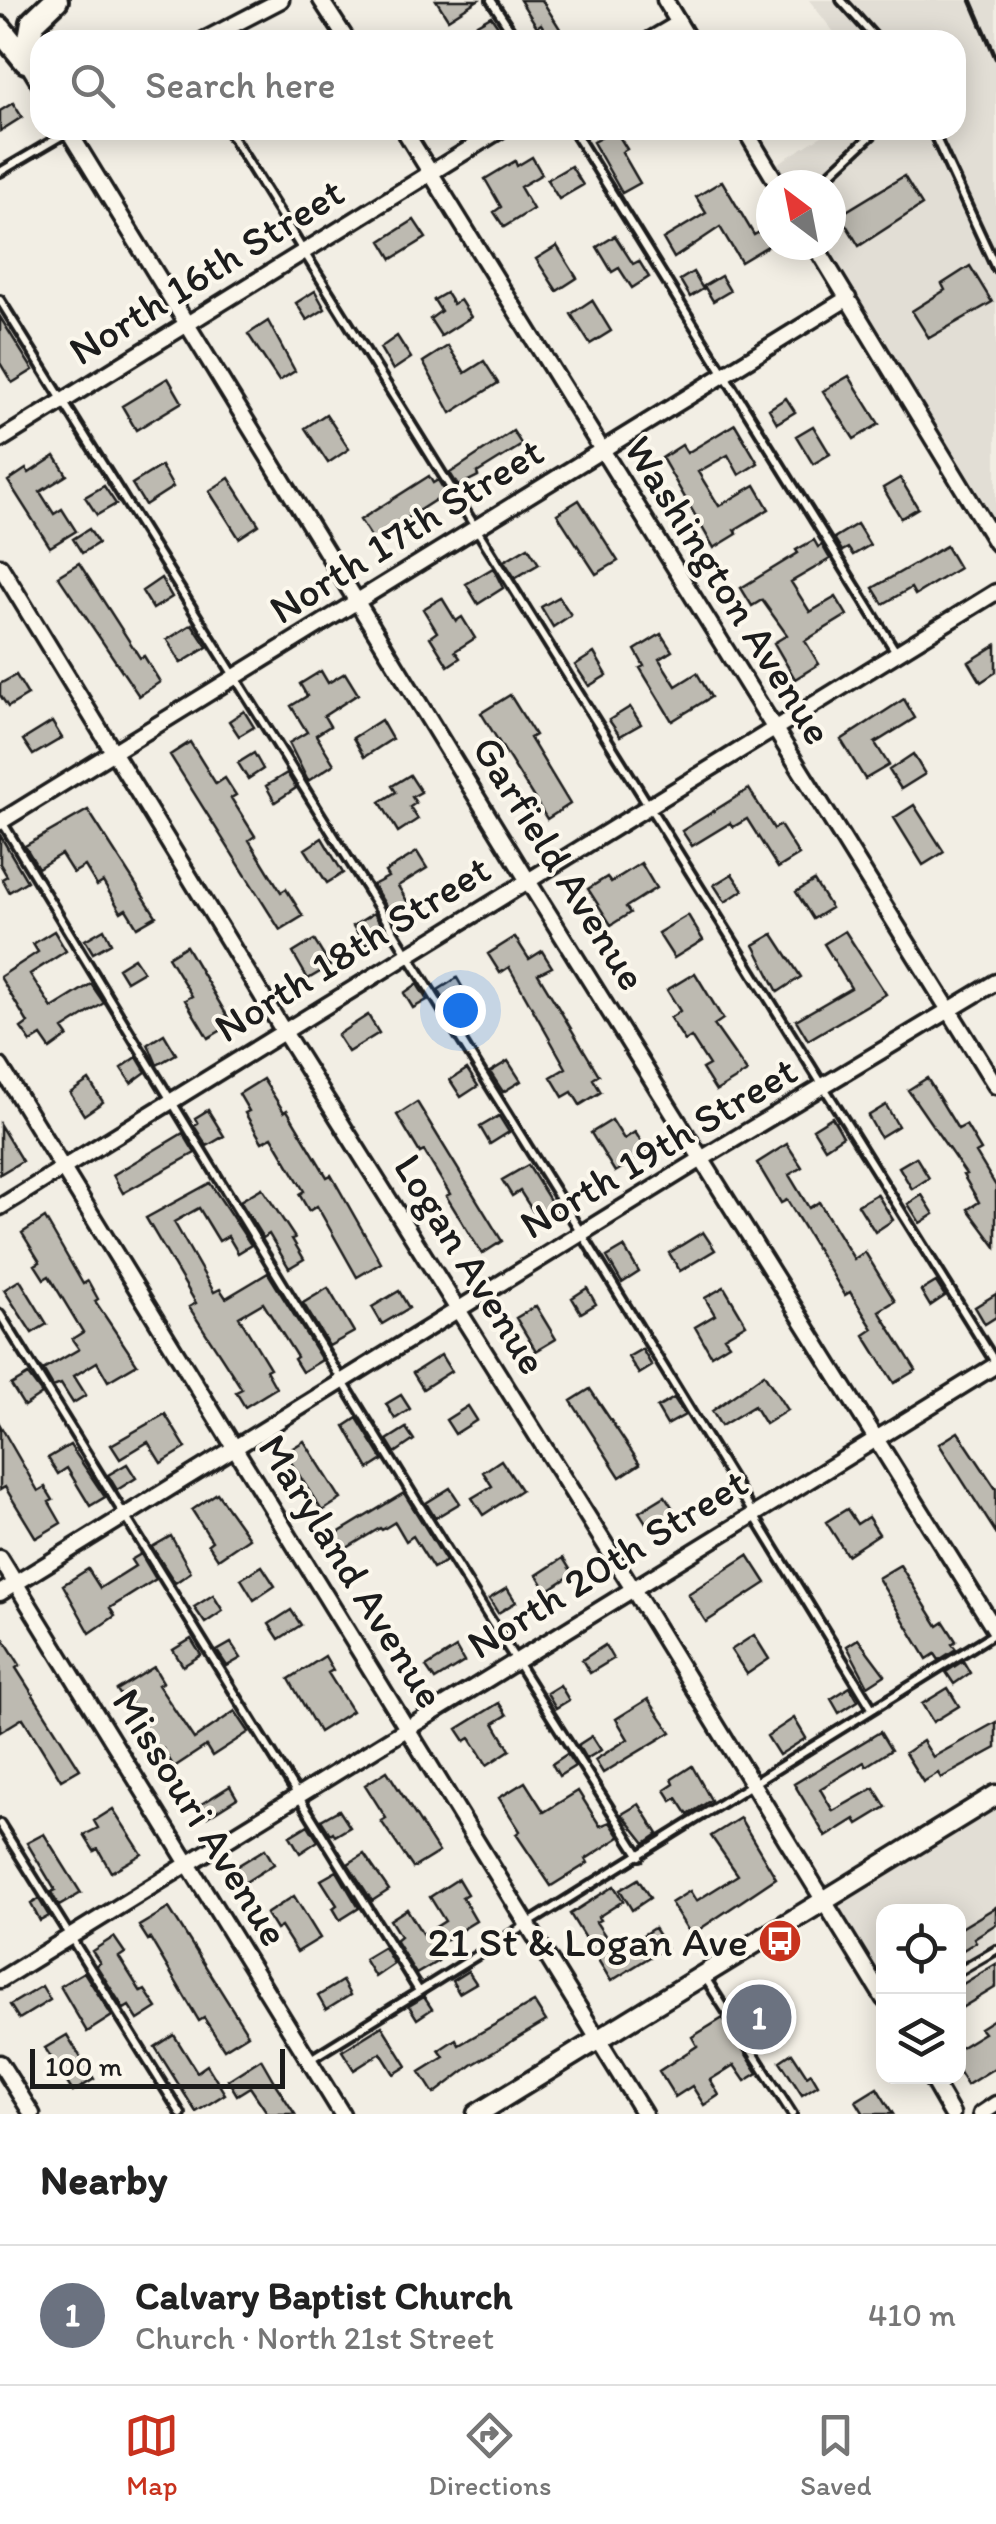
<!DOCTYPE html>
<meta charset="utf-8">
<style>
:root{--surface:#fff;--page:#f2f2f2;--text:#222;--muted:#767676;--line:#e0e0e0;--accent:#c8321e}
body{margin:0;font-family:Itim,sans-serif;background:var(--page);color:var(--text)}
.controls{position:absolute;right:30px;bottom:30px;display:grid;overflow:hidden;border-radius:20px;box-shadow:0 5px 25px #0003}
.controls button{width:90px;height:90px;display:grid;place-items:center;padding:0;border:0;border-bottom:2px solid var(--line);background:var(--surface);color:var(--text);font:50px sans-serif}
.compass{position:absolute;left:756px;top:170px;width:90px;height:90px;border-radius:50%;background:var(--surface);box-shadow:0 5px 25px #0003;rotate:328deg}
.scale{position:absolute;left:30px;bottom:25px;width:255px;box-sizing:border-box;padding-left:10px;border:5px solid #1c1c1c;border-top:0;font-size:28px;line-height:35px;white-space:nowrap;color:#1c1c1c;-webkit-text-stroke:8px #fbf7ec;paint-order:stroke}
.you{position:absolute;left:460px;top:1010px;width:35px;height:35px;margin:-25px;border:8px solid #fff;border-radius:50%;background:#1a73e8;box-shadow:0 0 0 15px #1a73e833}
.badge{display:grid;place-items:center;width:65px;height:65px;border-radius:50%;background:var(--accent);color:#fff;font-size:32px;font-weight:700}
.pin{position:absolute;translate:-50% -50%;border:5px solid #fff;box-shadow:0 2px 10px #0006}
.list{margin:0;padding:0;list-style:none}
h2{display:flex;justify-content:space-between;align-items:center;height:130px;margin:0;padding:0 40px;font-size:42px}
h2 small{font-size:32px;font-weight:400;color:var(--muted)}
.list li{display:grid;grid-template-columns:65px 1fr auto;gap:30px;align-items:center;box-sizing:border-box;height:140px;padding:0 40px;border-top:2px solid var(--line)}
.list b{display:block;font-size:38px;white-space:nowrap}
.list p{margin:0;font-size:32px;white-space:nowrap;color:var(--muted)}
.list em{font-size:32px;font-style:normal;color:var(--muted)}
.icon{flex:none;width:55px;height:55px;fill:none;stroke:currentColor;stroke-width:2;stroke-linecap:round;stroke-linejoin:round}
.map{position:relative;flex:none;width:996px;height:2114px;overflow:hidden}
.search{position:absolute;background:var(--surface);box-shadow:0 5px 25px #0003;left:30px;right:30px;top:30px;height:110px;display:flex;align-items:center;gap:25px;box-sizing:border-box;padding:0 35px;border-radius:30px;color:var(--muted);font-size:38px}
.sheet{height:270px;background:var(--surface)}
nav{display:flex;justify-content:space-around;align-items:center;box-sizing:border-box;height:140px;border-top:2px solid var(--line);background:var(--surface);font-size:28px;color:var(--muted)}
nav a{display:grid;justify-items:center;gap:5px}
nav .on{color:var(--accent)}
.map>svg:first-child{display:block}
.built{fill:#e2ded5}
.building{fill:#bdbab1;stroke:#1c1c1c;stroke-width:2.5}
.lines{fill:none;stroke-linecap:round;stroke-linejoin:round}
.service-casing{stroke:#1c1c1c;stroke-width:14}
.minor-casing{stroke:#1c1c1c;stroke-width:21}
.tertiary-casing{stroke:#1c1c1c;stroke-width:25}
.trunk-casing{stroke:#1c1c1c;stroke-width:30}
.service{stroke:#fbf7ec;stroke-width:6}
.minor{stroke:#fbf7ec;stroke-width:14}
.tertiary{stroke:#fbf7ec;stroke-width:18}
.trunk{stroke:#fbf7ec;stroke-width:22}
.rail{stroke:#1c1c1c;stroke-width:5}
.labels{text-anchor:middle;dominant-baseline:central;stroke-width:8;stroke-linejoin:round;paint-order:stroke}
.street-label{font-size:42px;fill:#1c1c1c;stroke:#fbf7ec}
.poi-label{font-size:42px;fill:#1c1c1c;stroke:#fbf7ec;text-anchor:end}
</style>
<div class="map">
<svg width="996" height="2114" viewBox="0 0 996 2114">
<rect width="100%" height="100%" fill="#f2eee4"/>
<filter id="ink" filterUnits="userSpaceOnUse"><feTurbulence type="fractalNoise" baseFrequency=".01" numOctaves="2"/><feDisplacementMap in="SourceGraphic" scale="20" xChannelSelector="R" yChannelSelector="G"/><feConvolveMatrix kernelMatrix="1 2 1 2 8 2 1 2 1" color-interpolation-filters="sRGB"/></filter>
<g filter="url(#ink)">
<path class="built" d="M809 0H996V522L827 245H831V185H790L777 164 831 130H956V40H840Z
M996 1795V1950L959 1972 958 1912H884L883 1999 823 1901Z"/>
<path class="building" d="M436 0H478L448 19Z
M520 0H542L567 40H551L541 24 537 27Z
M491 16 500 29 485 38 477 24Z
M13 103 22 117 0 131V111Z
M615 130 627 149 622 152 640 183 622 193 593 142Z
M532 157 542 174 520 187 533 209 504 227 494 212 501 207 485 179 515 161 517 166Z
M571 166 583 185 559 199 547 180Z
M904 176 922 205 859 246 840 215Z
M722 181 754 235 763 230 771 244 741 262 720 227 674 258 663 239 706 213 696 197Z
M414 220 426 238 392 259 381 241Z
M615 236 633 264 639 261 649 277 632 288 619 268 612 272 597 247Z
M557 246 577 278 557 291 536 259Z
M970 266 992 302 929 338 912 311 945 290 942 284Z
M693 272 703 289 690 297 680 280Z
M721 276 730 291 713 301 704 286Z
M315 291 325 309 307 320 296 303Z
M446 293 453 304 460 300 471 317 441 336 430 319 441 311 434 300Z
M592 300 611 331 590 344 571 314Z
M0 317 33 370 12 383 0 363Z
M268 321 295 371 279 381 248 334Z
M397 336 411 358 393 370 380 348Z
M448 346 465 373 484 361 498 383 451 413 423 362Z
M849 376 879 424 854 439 823 391Z
M168 378 182 402 136 430 122 406Z
M786 398 795 412 777 423 769 409Z
M326 414 349 449 328 463 305 428Z
M735 424 758 463 739 475 728 455 698 472 719 506 755 485 769 509 734 530 737 534 714 548 662 458 682 445 687 453Z
M813 426 830 454 813 464 796 436Z
M513 431 522 445 477 473 478 476 458 486 450 473Z
M55 456 67 475 40 492 54 514 62 509 76 531 50 547 8 481 26 469 29 473Z
M161 466 173 487 145 505 132 484Z
M429 476 433 483 438 480 446 493 373 540 360 520Z
M229 478 259 525 239 538 209 491Z
M900 478 918 508 901 518 883 488Z
M104 486 116 504 97 515 85 497Z
M579 500 618 561 596 574 557 514Z
M857 524 870 545 853 555 848 548 842 551 834 538Z
M89 529 98 543 82 553 73 539Z
M814 540 818 547 822 545 830 559 791 582 810 612 836 597 847 615 805 641 819 664 795 679 774 643 787 635 762 600 752 606 741 588 798 553 796 550Z
M946 546 959 568 915 595 911 588 883 604 873 588Z
M528 547 539 564 515 578 504 561Z
M79 563 140 658 144 656 160 682 139 696 58 576Z
M493 568 503 588 478 604 466 584Z
M161 578 172 597 153 609 142 591Z
M559 597 571 615 553 627 541 607Z
M442 598 456 621 462 617 475 638 455 651 460 658 448 666 430 637 437 632 423 609Z
M192 624 207 647 181 663 167 640Z
M661 634 672 651 659 659 676 686 697 673 711 697 672 721 640 668 644 666 635 650Z
M996 645V672L981 682 969 662Z
M594 653 607 675 589 686 575 665Z
M321 671 328 683 345 673 358 694 324 716 330 726 316 735 334 764 308 781 289 743 307 732 291 706 307 696 300 684Z
M16 675 28 695 8 707 0 695V684Z
M510 695 535 735 530 738 570 804 547 819 481 713Z
M904 699 915 718 875 743 889 765 865 779 841 740Z
M630 707 641 724 620 736 609 720Z
M244 711 254 727 239 736 229 721Z
M381 720 392 739 364 757 353 738Z
M52 722 62 738 33 755 23 740Z
M190 742 216 784 225 778 236 795 231 798 255 836 249 840 281 892 286 889 303 916 280 930 170 755Z
M254 753 263 769 248 779 238 763Z
M913 754 925 774 901 789 889 770Z
M287 773 296 788 275 802 266 786Z
M410 775 421 792 412 797 416 803 410 807 418 819 398 832 380 802 396 792 392 786Z
M749 789 774 829 780 825 799 855 778 868 747 819 733 827 730 823 692 846 682 831Z
M914 805 944 852 923 865 894 818Z
M88 810 156 916 137 927 126 909 121 912 103 882 97 886 85 866 73 873 61 854 38 868 25 846Z
M0 835 27 881 9 892 2 879 7 876 0 864Z
M322 838 343 873 327 883 305 849Z
M417 852 427 868 398 886 410 906 393 917 373 885 388 877 385 872Z
M641 863 656 888 626 907 630 913 611 925 588 889 607 877 611 882Z
M732 874 743 890 725 902 714 885Z
M814 881 831 908 813 919 796 892Z
M374 913 381 925 373 929 378 937 365 945 353 926Z
M688 915 703 940 674 958 658 933Z
M104 929 111 943 93 953 85 940Z
M54 931 66 951 30 974 52 1008 91 984 104 1003 63 1029 68 1036 50 1049 41 1036 31 1042 21 1028 28 1023 0 977 38 952 33 944Z
M845 931 886 994 808 1040 796 1020 851 988 824 944Z
M773 934 801 977 778 992 754 945Z
M515 937 529 959 542 951 552 967 538 974 599 1075 593 1079 601 1092 580 1105 572 1092 563 1097 551 1077 566 1068 509 967 500 973 488 954Z
M314 940 330 966 308 979 293 953Z
M186 946 232 1024 208 1038 185 1000 192 996 168 957Z
M134 958 143 971 126 981 118 968Z
M695 973 723 1019 714 1025 747 1072 716 1091 702 1069 709 1065 691 1037 685 1041 670 1018 680 1011 667 990Z
M457 978 468 997 463 1000 473 1016 460 1024 438 990Z
M417 984 427 1000 413 1008 404 993Z
M368 1015 379 1033 348 1052 337 1035Z
M164 1034 176 1054 157 1065 148 1044Z
M137 1057 146 1072 131 1083 121 1068Z
M508 1061 521 1081 503 1092 490 1072Z
M467 1069 478 1086 461 1097 450 1080Z
M927 1078 958 1129 966 1125 981 1150 976 1153 996 1186V1247L968 1209 979 1202 963 1175 966 1174 908 1090Z
M263 1079 284 1112 287 1110 327 1177 331 1175 381 1263 357 1277 317 1206 309 1211 299 1194 304 1191 272 1137 262 1142 245 1113 249 1111 239 1094Z
M89 1080 103 1102 84 1115 70 1093Z
M417 1102 502 1241 482 1254 446 1196 450 1194 424 1151 420 1153 397 1115Z
M886 1105 898 1126 880 1137 868 1116Z
M208 1110 224 1136 207 1146 194 1126 198 1124 195 1118Z
M499 1116 509 1132 490 1144 480 1127Z
M832 1117 843 1136 825 1148 813 1129Z
M612 1120 624 1139 635 1132 648 1152 615 1172 591 1133Z
M0 1125 22 1161 0 1174Z
M183 1133 195 1153 123 1193 113 1175Z
M787 1144 802 1167 789 1175 809 1208 819 1202 854 1259 865 1252 895 1301 879 1311 916 1370 894 1383 864 1335 873 1329 850 1292 845 1295 787 1200 781 1203 757 1163Z
M916 1157 929 1178 912 1189 899 1167Z
M528 1165 558 1213 541 1224 520 1191 512 1196 502 1180Z
M210 1183 251 1245 238 1253 228 1236 219 1241 199 1208 174 1222 214 1292 220 1289 226 1298 268 1273 322 1360 302 1372 294 1359 297 1357 263 1303 239 1317 270 1368 266 1370 276 1388 245 1407 236 1392 242 1389 189 1307 196 1303 146 1218Z
M262 1188 295 1238 292 1239 304 1259 289 1268 269 1234 263 1238 240 1201Z
M877 1194 893 1220 875 1232 858 1205Z
M922 1195 934 1214 920 1223 908 1204Z
M45 1218 83 1284 88 1281 98 1299 95 1301 137 1364 108 1381 97 1362 74 1376 86 1395 73 1403 61 1384 53 1387 43 1370 79 1349 72 1339 83 1332 49 1276 44 1279 35 1265 40 1262 22 1233Z
M703 1232 715 1250 680 1271 669 1253Z
M624 1247 639 1272 622 1283 607 1257Z
M20 1280 47 1324 32 1333 4 1290Z
M936 1282 945 1296 930 1306 921 1291Z
M724 1287 746 1324 724 1337 729 1344 711 1355 695 1327 715 1315 705 1298Z
M328 1288 354 1332 329 1346 303 1303Z
M587 1288 596 1304 581 1313 572 1298Z
M399 1291 409 1308 382 1324 372 1307Z
M996 1294V1317L985 1324 975 1307Z
M536 1306 556 1339 536 1351 516 1318Z
M642 1349 652 1366 639 1374 628 1357Z
M441 1355 451 1371 423 1389 413 1373Z
M764 1374 787 1410 765 1424 754 1406 721 1426 712 1411Z
M28 1375 42 1394 24 1406 11 1385Z
M590 1389 640 1464 620 1477 571 1401Z
M401 1395 410 1409 395 1419 386 1404Z
M674 1398 685 1415 667 1425 657 1408Z
M468 1406 477 1420 455 1434 446 1420Z
M165 1414 186 1448 161 1463 148 1442 120 1459 111 1445Z
M357 1418 383 1460 369 1469 345 1426Z
M0 1425 38 1491 45 1487 53 1500 49 1502 61 1523 36 1538 5 1487 0 1490Z
M406 1428 414 1440 395 1453 387 1440Z
M958 1432 996 1489V1533L939 1444Z
M304 1441 341 1499 322 1511 285 1453Z
M70 1445 105 1497 90 1506 67 1468 58 1474 48 1458Z
M501 1460 521 1490 483 1515 472 1498 492 1486 483 1472Z
M127 1464 136 1478 117 1490 108 1475Z
M450 1488 460 1503 435 1518 426 1503Z
M217 1493 249 1538 218 1559 208 1544 212 1541 192 1510Z
M404 1493 446 1561 433 1568 413 1536 406 1541 395 1522 382 1530 380 1528 337 1554 328 1539Z
M665 1496 676 1513 650 1529 639 1512Z
M847 1509 857 1524 868 1517 879 1534 847 1555 826 1522Z
M171 1536 191 1572 175 1583 152 1547Z
M141 1554 156 1579 110 1608 115 1616 90 1633 63 1585 88 1569 100 1588 135 1566 131 1560Z
M748 1555 766 1583 706 1622 688 1594Z
M563 1558 573 1574 547 1591 537 1575Z
M900 1565 938 1626 944 1622 956 1641 952 1644 956 1649 939 1660 935 1654 927 1659 878 1578Z
M262 1566 275 1586 254 1600 241 1579Z
M507 1588 516 1602 498 1613 489 1599Z
M213 1595 223 1611 205 1623 194 1607Z
M291 1610 301 1625 279 1639 269 1624Z
M0 1633 20 1665 16 1668 80 1769 61 1780 23 1718 0 1732Z
M754 1635 769 1659 747 1674 731 1650Z
M191 1639 201 1655 183 1666 173 1650Z
M858 1639 885 1675 868 1686 847 1646Z
M231 1643 241 1658 227 1666 217 1651Z
M605 1645 613 1659 590 1673 582 1660Z
M456 1648 464 1662 435 1680 426 1667Z
M325 1656 333 1670 328 1673 352 1711 319 1732 289 1679Z
M963 1661 970 1673 954 1684 946 1672Z
M154 1667 163 1682 158 1685 194 1739 235 1711 249 1732 212 1756 206 1746 174 1767 163 1749 159 1751 131 1703 127 1705 117 1690Z
M560 1685 569 1700 556 1708 547 1693Z
M850 1687 858 1701 839 1713 831 1699Z
M948 1688 959 1706 933 1722 922 1704Z
M648 1699 671 1732 603 1773 595 1760 628 1739 616 1719Z
M499 1703 507 1715 494 1723 510 1750 487 1765 470 1738 465 1741 457 1729Z
M794 1718 806 1738 779 1755 767 1736Z
M996 1722V1748L941 1778 938 1773 923 1782 905 1753 923 1741 933 1757Z
M880 1732 891 1750 866 1766 864 1762 820 1789 833 1811 874 1788 886 1807 858 1824 855 1819 826 1837 794 1784Z
M592 1736 601 1750 586 1759 578 1745Z
M567 1754 575 1766 559 1776 552 1764Z
M692 1766 711 1800 688 1815 677 1798 672 1801 665 1790 674 1784 672 1779Z
M387 1771 439 1852 413 1868 381 1821 386 1818 365 1785Z
M525 1782 544 1812 578 1791 600 1826 610 1822 620 1837 586 1859 588 1863 551 1886 516 1834 520 1831 499 1798Z
M230 1786 237 1798 207 1817 200 1805Z
M639 1804 658 1834 645 1843 622 1814Z
M113 1809 142 1854 111 1872 98 1849 94 1851 84 1835 98 1828 94 1821Z
M339 1810 350 1827 335 1836 333 1832 330 1834 321 1820Z
M740 1818 776 1878 691 1935 671 1903 690 1891 696 1901 738 1875 711 1836Z
M308 1825 318 1841 300 1853 290 1836Z
M44 1834 81 1893 59 1906 51 1892 55 1890 27 1843Z
M265 1849 274 1864 244 1883 234 1868Z
M364 1854 389 1890 372 1901 348 1864Z
M337 1871 359 1908 340 1920 333 1908 337 1905 321 1880Z
M458 1879 467 1894 462 1897 476 1921 430 1949 438 1961 416 1974 395 1940 400 1936 390 1920 407 1909 423 1935 445 1921 430 1897Z
M638 1879 650 1898 632 1910 620 1890Z
M614 1886 623 1901 598 1917 600 1920 596 1922 616 1952 654 1928 666 1947 611 1981 570 1914Z
M294 1896 320 1938 297 1952 281 1927 276 1930 266 1914Z
M39 1899 49 1916 40 1921 31 1904Z
M996 1907V1924L974 1938 976 1942 958 1953V1930Z
M169 1908 248 2034 224 2049 204 2018 199 2021 150 1938 148 1940 139 1926Z
M114 1937 125 1953 119 1957 141 1992 145 1990 157 2008 138 2020 129 2006 124 2009 96 1965 100 1963 92 1951Z
M384 1947 394 1964 375 1977 364 1959Z
M996 1964V1987L958 2010V1987Z
M468 1971 476 1983 459 1993 452 1981Z
M84 1972 112 2016 87 2032 60 1986Z
M342 1981 350 1995 326 2010 318 1996Z
M42 1986 50 2000 19 2019 10 2005Z
M761 1992 782 2026 755 2043 734 2011Z
M424 1997 432 2009 417 2019 409 2006Z
M534 2002 546 2021 472 2065 434 2094 420 2072 444 2057 439 2050 456 2039 459 2045Z
M723 2018 758 2073 745 2081 734 2065 710 2080 719 2095 704 2105 692 2086 675 2097 659 2071 697 2046 692 2037Z
M996 2018V2067L967 2085 958 2071V2049L984 2033 980 2028Z
M382 2026 407 2066 394 2074 381 2053 354 2070 342 2051Z
M67 2035 94 2079 73 2092 45 2048Z
M174 2035 197 2072 207 2065 225 2094 196 2112 155 2047Z
M792 2053 807 2076 811 2073 818 2085 802 2095 780 2061Z
M261 2059 276 2085 295 2114H268L250 2087 237 2095 228 2080Z
M877 2088 893 2114H864L856 2101Z"/>
<g class="lines">
<g class="service-casing">
<path id="service" d="M491 0 517 40
M841 0 877 40
M228 130 995 1362
M573 130 896 652
M932 130 996 268
M0 172 68 132
M818 185 877 130
M0 300 582 1234 872 1708
M1 820C211 1167 421 1514 640 1856
M0 1314 419 1991
M0 1824 181 2114
M958 1972 996 1950
M704 1976 792 2114
M309 2060 995 1633"/>
</g>
<g class="minor-casing">
<path id="minor" d="M321 0 347 40
M665 0 689 40
M204 40 281 0
M650 40 679 23
M26 61 40 84
M68 130 528 881 996 1631
M404 130 996 1086
M745 130 778 185
M815 245 996 543
M0 440 500 130
M0 566 284 1032 633 1589 884 1999
M0 822 848 298
M0 1066 644 2114
M0 1207 996 592
M0 1558 342 2114
M0 1593 703 1158 996 982
M0 1980 996 1365
M0 2063 32 2114
M930 2076 952 2114
M981 2114 996 2104"/>
</g>
<g class="tertiary-casing">
<path id="tertiary" d="M477 2114 996 1795"/>
</g>
<g class="trunk-casing">
<path id="trunk" d="M0 29 26 61
M26 61 33 22 56 0"/>
</g>
<use href="#service" class="service"/>
<use href="#minor" class="minor"/>
<use href="#tertiary" class="tertiary"/>
<use href="#trunk" class="trunk"/>
<path class="rail" d="M971 0 996 58"/>
</g>
</g>
<defs>
<g id="bus-disc" transform="scale(2.25)"><circle r="9.5" fill="#c8321e" stroke="#fbf7ec"/><path d="M-5-6H5V4H4V6H2V4H-2V6H-4V4H-5ZM-3.5-4V0h7V-4ZM-3.5 1.2v1.5H-2V1.2ZM2 1.2v1.5H3.5V1.2Z" fill="#fff"/></g>
</defs>
<g fill-rule="evenodd">
<use href="#bus-disc" x="780" y="1941"/>
</g>
<g class="labels">
<g class="street-label">
<text transform="translate(206 271) rotate(-32)">North 16th Street</text>
<text transform="translate(406 530) rotate(-32)">North 17th Street</text>
<text transform="translate(729 590) rotate(58)">Washington Avenue</text>
<text transform="translate(560 863) rotate(58)">Garfield Avenue</text>
<text transform="translate(352 948) rotate(-32)">North 18th Street</text>
<text transform="translate(658 1147) rotate(-31)">North 19th Street</text>
<text transform="translate(471 1264) rotate(58)">Logan Avenue</text>
<text transform="translate(607 1563) rotate(-32)">North 20th Street</text>
<text transform="translate(352 1571) rotate(58)">Maryland Avenue</text>
<text transform="translate(201 1817) rotate(58)">Missouri Avenue</text>
</g>
<g class="poi-label">
<text x="748" y="1941">21 St &amp; Logan Ave</text>
</g>
</g>
</svg>
<div class="controls">
<button><svg class="icon" aria-label="locate" viewBox="0 0 24 24"><circle cx="12" cy="12" r="6"/><path d="M12 2v4M12 18v4M2 12h4M18 12h4"/></svg></button>
<button><svg class="icon" aria-label="layers" viewBox="0 0 24 24"><path d="M12 4l9 5-9 5-9-5zM3 14l9 5 9-5"/></svg></button>
</div>
<svg class="compass" viewBox="-18 -18 36 36"><path d="M0-13l5 13h-10z" fill="#e53935"/><path d="M0 13l5-13h-10z" fill="#767676"/></svg>
<div class="scale">100 m</div>
<div class="you"></div>
<div class="pin badge" style="left:759px;top:2017px;background:#6b7280">1</div>
<div class="search"><svg class="icon" aria-label="search" viewBox="0 0 24 24"><circle cx="10" cy="10" r="6"/><path d="M15 15l6 6"/></svg>Search here</div>
</div>
<section class="sheet">
<h2>Nearby<small></small></h2>
<ul class="list">
<li><span class="badge" style="background:#6b7280">1</span><div><b>Calvary Baptist Church</b><p>Church · North 21st Street</p></div><em>410 m</em></li>
</ul>
</section>
<nav>
<a class="on"><svg class="icon" aria-label="map" viewBox="0 0 24 24"><path d="M3 6l6-2 6 2 6-2v14l-6 2-6-2-6 2zM9 4v14M15 6v14"/></svg>Map</a>
<a><svg class="icon" aria-label="directions" viewBox="0 0 24 24"><path d="M12 3l9 9-9 9-9-9zM9 14v-3h6M13 9l2 2-2 2"/></svg>Directions</a>
<a><svg class="icon" aria-label="saved" viewBox="0 0 24 24"><path d="M7 4h10v16l-5-4-5 4z"/></svg>Saved</a>
</nav>
